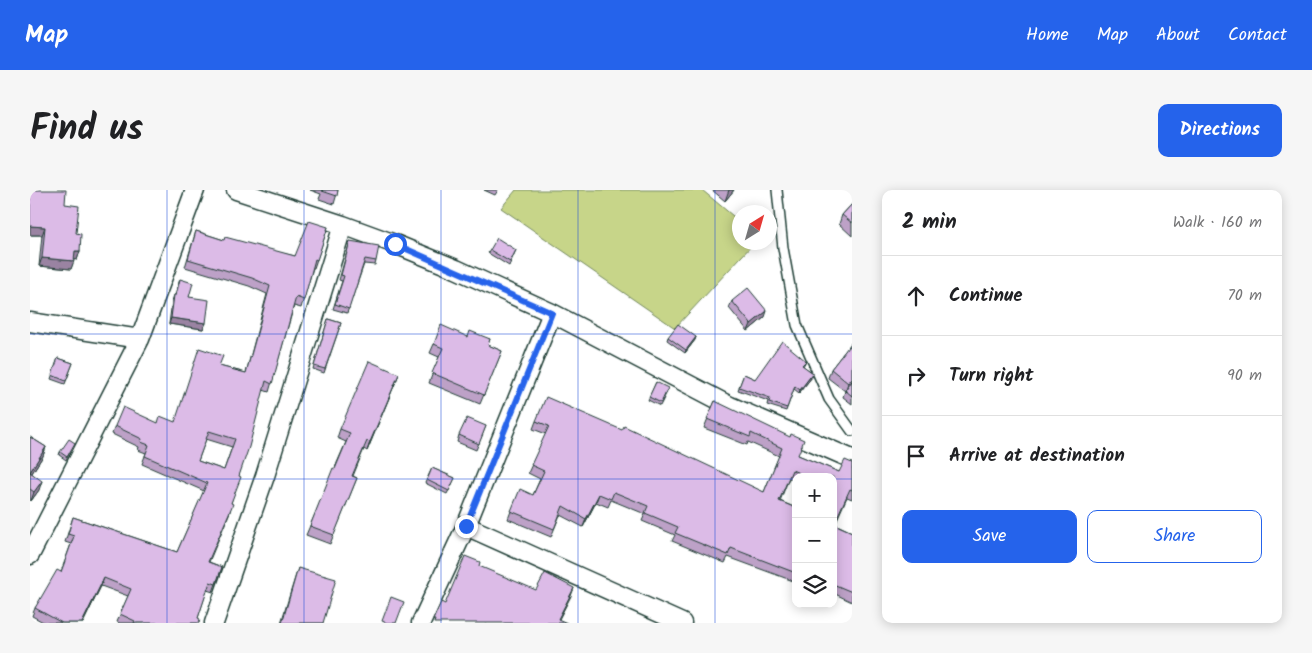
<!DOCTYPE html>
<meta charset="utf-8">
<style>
:root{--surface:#fff;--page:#f6f6f6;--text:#202124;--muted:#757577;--line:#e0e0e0;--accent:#2563eb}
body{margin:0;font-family:Kalam,sans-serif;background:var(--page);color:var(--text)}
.controls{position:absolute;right:15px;bottom:15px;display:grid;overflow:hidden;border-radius:10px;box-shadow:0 2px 12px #0003}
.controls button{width:45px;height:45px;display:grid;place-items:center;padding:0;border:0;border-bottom:1px solid var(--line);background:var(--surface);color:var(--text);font:25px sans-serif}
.compass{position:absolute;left:702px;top:15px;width:45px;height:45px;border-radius:50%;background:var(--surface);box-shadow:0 2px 12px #0003;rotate:37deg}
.stop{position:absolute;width:15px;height:15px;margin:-11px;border:4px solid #2563eb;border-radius:50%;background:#fff}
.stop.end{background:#2563eb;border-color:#fff;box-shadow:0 1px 5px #0008}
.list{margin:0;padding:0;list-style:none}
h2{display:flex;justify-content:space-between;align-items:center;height:65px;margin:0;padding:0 20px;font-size:21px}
h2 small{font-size:16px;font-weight:400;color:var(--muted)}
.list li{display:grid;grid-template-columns:32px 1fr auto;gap:15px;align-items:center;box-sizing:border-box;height:80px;padding:0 20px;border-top:1px solid var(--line)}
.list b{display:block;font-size:19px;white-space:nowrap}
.list em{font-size:16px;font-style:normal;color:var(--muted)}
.actions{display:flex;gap:10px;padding:15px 20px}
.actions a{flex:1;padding:11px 0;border:1px solid var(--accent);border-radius:10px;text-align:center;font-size:18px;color:var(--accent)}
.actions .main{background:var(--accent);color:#fff}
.icon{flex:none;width:28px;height:28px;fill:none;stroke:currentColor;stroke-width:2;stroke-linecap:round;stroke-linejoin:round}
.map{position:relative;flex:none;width:822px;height:433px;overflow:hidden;border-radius:10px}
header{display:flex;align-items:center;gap:30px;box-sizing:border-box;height:70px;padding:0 25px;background:var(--accent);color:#fff}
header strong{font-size:24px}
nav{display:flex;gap:28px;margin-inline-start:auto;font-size:18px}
.intro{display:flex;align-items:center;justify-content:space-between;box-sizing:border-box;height:120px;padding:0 30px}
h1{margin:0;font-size:35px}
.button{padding:12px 22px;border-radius:10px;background:var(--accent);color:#fff;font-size:18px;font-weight:700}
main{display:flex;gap:30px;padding:0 30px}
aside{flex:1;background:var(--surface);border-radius:10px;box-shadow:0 2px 12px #0003}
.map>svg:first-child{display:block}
.green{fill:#c7d589;stroke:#73895e}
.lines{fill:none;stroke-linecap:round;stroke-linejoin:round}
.service-casing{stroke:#1f3d34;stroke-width:12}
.minor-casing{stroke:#1f3d34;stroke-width:21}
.service{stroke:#fff;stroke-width:9}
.minor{stroke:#fff;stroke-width:18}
.wall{fill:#bda1c7;stroke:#1f3d34;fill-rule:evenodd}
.shaded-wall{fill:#9a83a2;stroke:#1f3d34}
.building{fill:#dcbbe7;stroke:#1f3d34;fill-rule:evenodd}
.route{stroke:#2563eb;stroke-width:6}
.grid{fill:none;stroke:#1d4ed8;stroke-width:1;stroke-opacity:0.55}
</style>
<header>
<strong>Map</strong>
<nav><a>Home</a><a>Map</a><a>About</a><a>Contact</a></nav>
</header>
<div class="intro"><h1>Find us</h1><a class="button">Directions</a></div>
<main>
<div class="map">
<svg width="822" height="433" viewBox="0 0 822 433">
<rect width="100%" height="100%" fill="#fff"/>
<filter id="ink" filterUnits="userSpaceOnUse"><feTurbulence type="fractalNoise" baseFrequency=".02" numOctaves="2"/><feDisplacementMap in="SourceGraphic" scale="10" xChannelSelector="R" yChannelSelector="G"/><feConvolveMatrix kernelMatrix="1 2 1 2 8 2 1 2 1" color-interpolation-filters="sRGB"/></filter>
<g filter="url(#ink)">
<path class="green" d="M486 0H672L709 31V52L724 53 645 138 471 18Z"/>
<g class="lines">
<g class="service-casing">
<path id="service" d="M747 0 753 58 767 135 799 209 822 241"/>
</g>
<g class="minor-casing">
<path id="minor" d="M206 0 313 35 365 54 426 79 522 123 700 216 822 269
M0 132 110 149
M436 336 652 433
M0 365 110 149 165 0
M184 433 235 286 313 35
M391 433 436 336 522 123"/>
</g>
<use href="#service" class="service"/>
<use href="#minor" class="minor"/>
</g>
<path class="wall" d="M280 0H308L304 14 289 9 291 4Z
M454 0H468L465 5Z
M682 0H704L695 11Z
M35 14 46 43 50 61 47 70 44 69 41 79 9 76 12 45H0Z
M822 14V46L809 34 812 25Z
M298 37 284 78H283L271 118 264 116 239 202 233 200 201 313 200 322 179 372 192 377 183 402 177 400 168 428 169 433H90L87 432 98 406 71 396 53 433H15L2 426 5 418 31 382 41 354 35 352 43 327 147 362 174 301 112 274 116 263 108 260 109 257 82 244 85 236 144 232 189 176 216 183 237 104 219 96 155 77 166 41 194 50 265 66ZM176 249 202 257 194 280 168 271Z
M320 51 346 71 345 75 334 74 317 123 303 119 312 91 309 90Z
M460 60H486L479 76 458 63Z
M150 89 159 107 176 133 173 139 139 134 142 111 144 105H145Z
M702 111 735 127 718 141 699 118Z
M298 129 311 133 294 183 283 179Z
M438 147 460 149 458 155 472 161 450 214 399 193 409 167 400 163 404 154Z
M638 147H666L665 150 655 163 637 150Z
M822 152V214L813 207 815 201 798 188 801 179Z
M28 168 43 173 35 194 21 189Z
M776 171 773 176 783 183 782 187 769 203 764 199 756 221 737 215 738 211 708 200 714 184 725 189Z
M369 184 337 261 334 259 323 286 327 288 300 354 276 345 316 252 307 248 310 239Z
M626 192 637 202 630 216 618 210Z
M685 211 768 265 809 282 822 273V309L817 307 805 334 822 342V412L803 403V287H766V291L759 288 750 311 766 318V392L698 367 695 373 642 351 645 345 612 331 615 324 581 310 578 317 566 312 553 337 530 325 521 347 478 329 481 321 503 305 510 289 498 283 516 244 503 239 506 231 734 302 749 266 718 252 717 255 674 238Z
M456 236 446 260 427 252 429 245Z
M0 247 16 257 13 266 2 283 9 300 1 311 0 310Z
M43 256 36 270 29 265 30 262Z
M402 278 425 288 417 304 395 293Z
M268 378 293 433H251Z"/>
<path class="shaded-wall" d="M699 0H704L695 11Z
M0 36 15 37 12 45H0Z
M45 61H50L47 70 42 69Z
M12 68 44 71 41 79 9 76Z
M737 121 735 127 718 141 721 134Z
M141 128 176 133 173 139 139 134Z
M666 147 665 150 655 163 656 160Z
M783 183 782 187 769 203 770 200Z
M369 184 365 193 337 261 340 252Z
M822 188V193L815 202 818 193Z
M16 257 13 266 0 286V282Z
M12 291 9 300 1 311 4 302Z
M569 304 566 312 553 337 556 329Z
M74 388 71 396 53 433H52Z
M544 398 541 406 527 433 528 429Z"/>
<path class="building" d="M0 0H36L35 14 49 16 46 43 51 44 50 61H45L44 71 12 68 15 37 0 36Z
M293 0H308L307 6 292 1Z
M822 14V33L812 25Z
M279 31 298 37 287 70 285 69 274 110 266 107 242 194 236 191 219 257 209 286 211 287 201 313 203 314 178 372 192 377 186 394 180 392 168 428 170 429 169 433H104L105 431 90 424 101 399 74 388 52 433H32L5 418 27 380 31 382 44 346 38 344 43 327 147 362 177 293 115 266 119 255 111 252 112 249 85 236 93 217 128 233 130 226 145 232 169 158 193 166 189 176 216 183 240 96 222 88 158 69 166 41 194 50 195 47 265 66ZM179 241 205 249 194 280 168 271Z
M467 48 486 60 480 72 460 60Z
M320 51 349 56 346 71 335 69 319 119 305 114 314 86 311 85Z
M150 89 163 93 159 107 179 110 176 133 141 128 144 105H146Z
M718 98 737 121 721 134 702 111Z
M298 129 311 133 295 179 284 176Z
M648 134 666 147 656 160 638 147Z
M411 135 438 147 440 141 460 149 458 155 472 161 454 205 402 183 413 158 404 154Z
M752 151 776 171 772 175 783 183 770 200 765 196 757 218 739 212 740 208 709 197 714 184 725 189Z
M822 152V188L818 193 801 179Z
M28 168 43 173 36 191 22 185Z
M339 171 369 184 340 252 337 251 322 286 327 288 304 345 280 336 303 278 305 279 320 243 310 239Z
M822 191V206L815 200Z
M626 192 638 198 631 213 619 207Z
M516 207 592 240 594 236 734 302 752 258 721 243 720 247 677 229 685 211 760 247 761 244 774 250 768 265 809 282 815 270 822 273V300L820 299 804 334 822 342V402L803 394V287H778L762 280 749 311 766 318V383L701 358 698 365 645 343 648 337 615 323 618 316 584 302 581 309 569 304 556 329 533 316 524 339 481 321 490 299 503 305 514 281 501 275 519 236 506 231Z
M437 228 456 236 449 254 429 245Z
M0 247 16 257 0 282 12 291 4 302 0 299Z
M39 249 45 253 37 267 30 262Z
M402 278 425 288 419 301 397 290Z
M435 366 450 372 449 376 506 400 515 383 544 398 528 429 537 433H404L405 430H403L411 412 415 414Z
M268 378 306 389 293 433H252Z
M361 407 374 412 366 433H357L352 431Z"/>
</g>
<g class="lines" filter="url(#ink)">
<path class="route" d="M365 54 522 123 436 336"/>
</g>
<path class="grid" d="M137 0V433M274 0V433M411 0V433M548 0V433M685 0V433M0 144H822M0 289H766M803 289H822"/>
</svg>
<div class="controls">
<button>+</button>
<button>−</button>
<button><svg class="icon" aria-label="layers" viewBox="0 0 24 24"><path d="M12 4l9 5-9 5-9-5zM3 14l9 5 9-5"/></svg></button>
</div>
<svg class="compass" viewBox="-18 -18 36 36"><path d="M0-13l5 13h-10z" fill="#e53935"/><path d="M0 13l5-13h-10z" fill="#757577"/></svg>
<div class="stop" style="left:365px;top:54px"></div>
<div class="stop end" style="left:436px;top:336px"></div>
</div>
<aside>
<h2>2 min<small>Walk · 160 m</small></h2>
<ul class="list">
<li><svg class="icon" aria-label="ahead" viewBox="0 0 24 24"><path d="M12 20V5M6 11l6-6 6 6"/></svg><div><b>Continue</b></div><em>70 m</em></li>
<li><svg class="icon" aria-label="right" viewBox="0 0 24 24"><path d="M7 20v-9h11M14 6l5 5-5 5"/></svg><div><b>Turn right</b></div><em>90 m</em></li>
<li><svg class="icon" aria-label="arrive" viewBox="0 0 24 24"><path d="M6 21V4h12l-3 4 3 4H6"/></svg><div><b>Arrive at destination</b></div></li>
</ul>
<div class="actions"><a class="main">Save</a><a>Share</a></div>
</aside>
</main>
